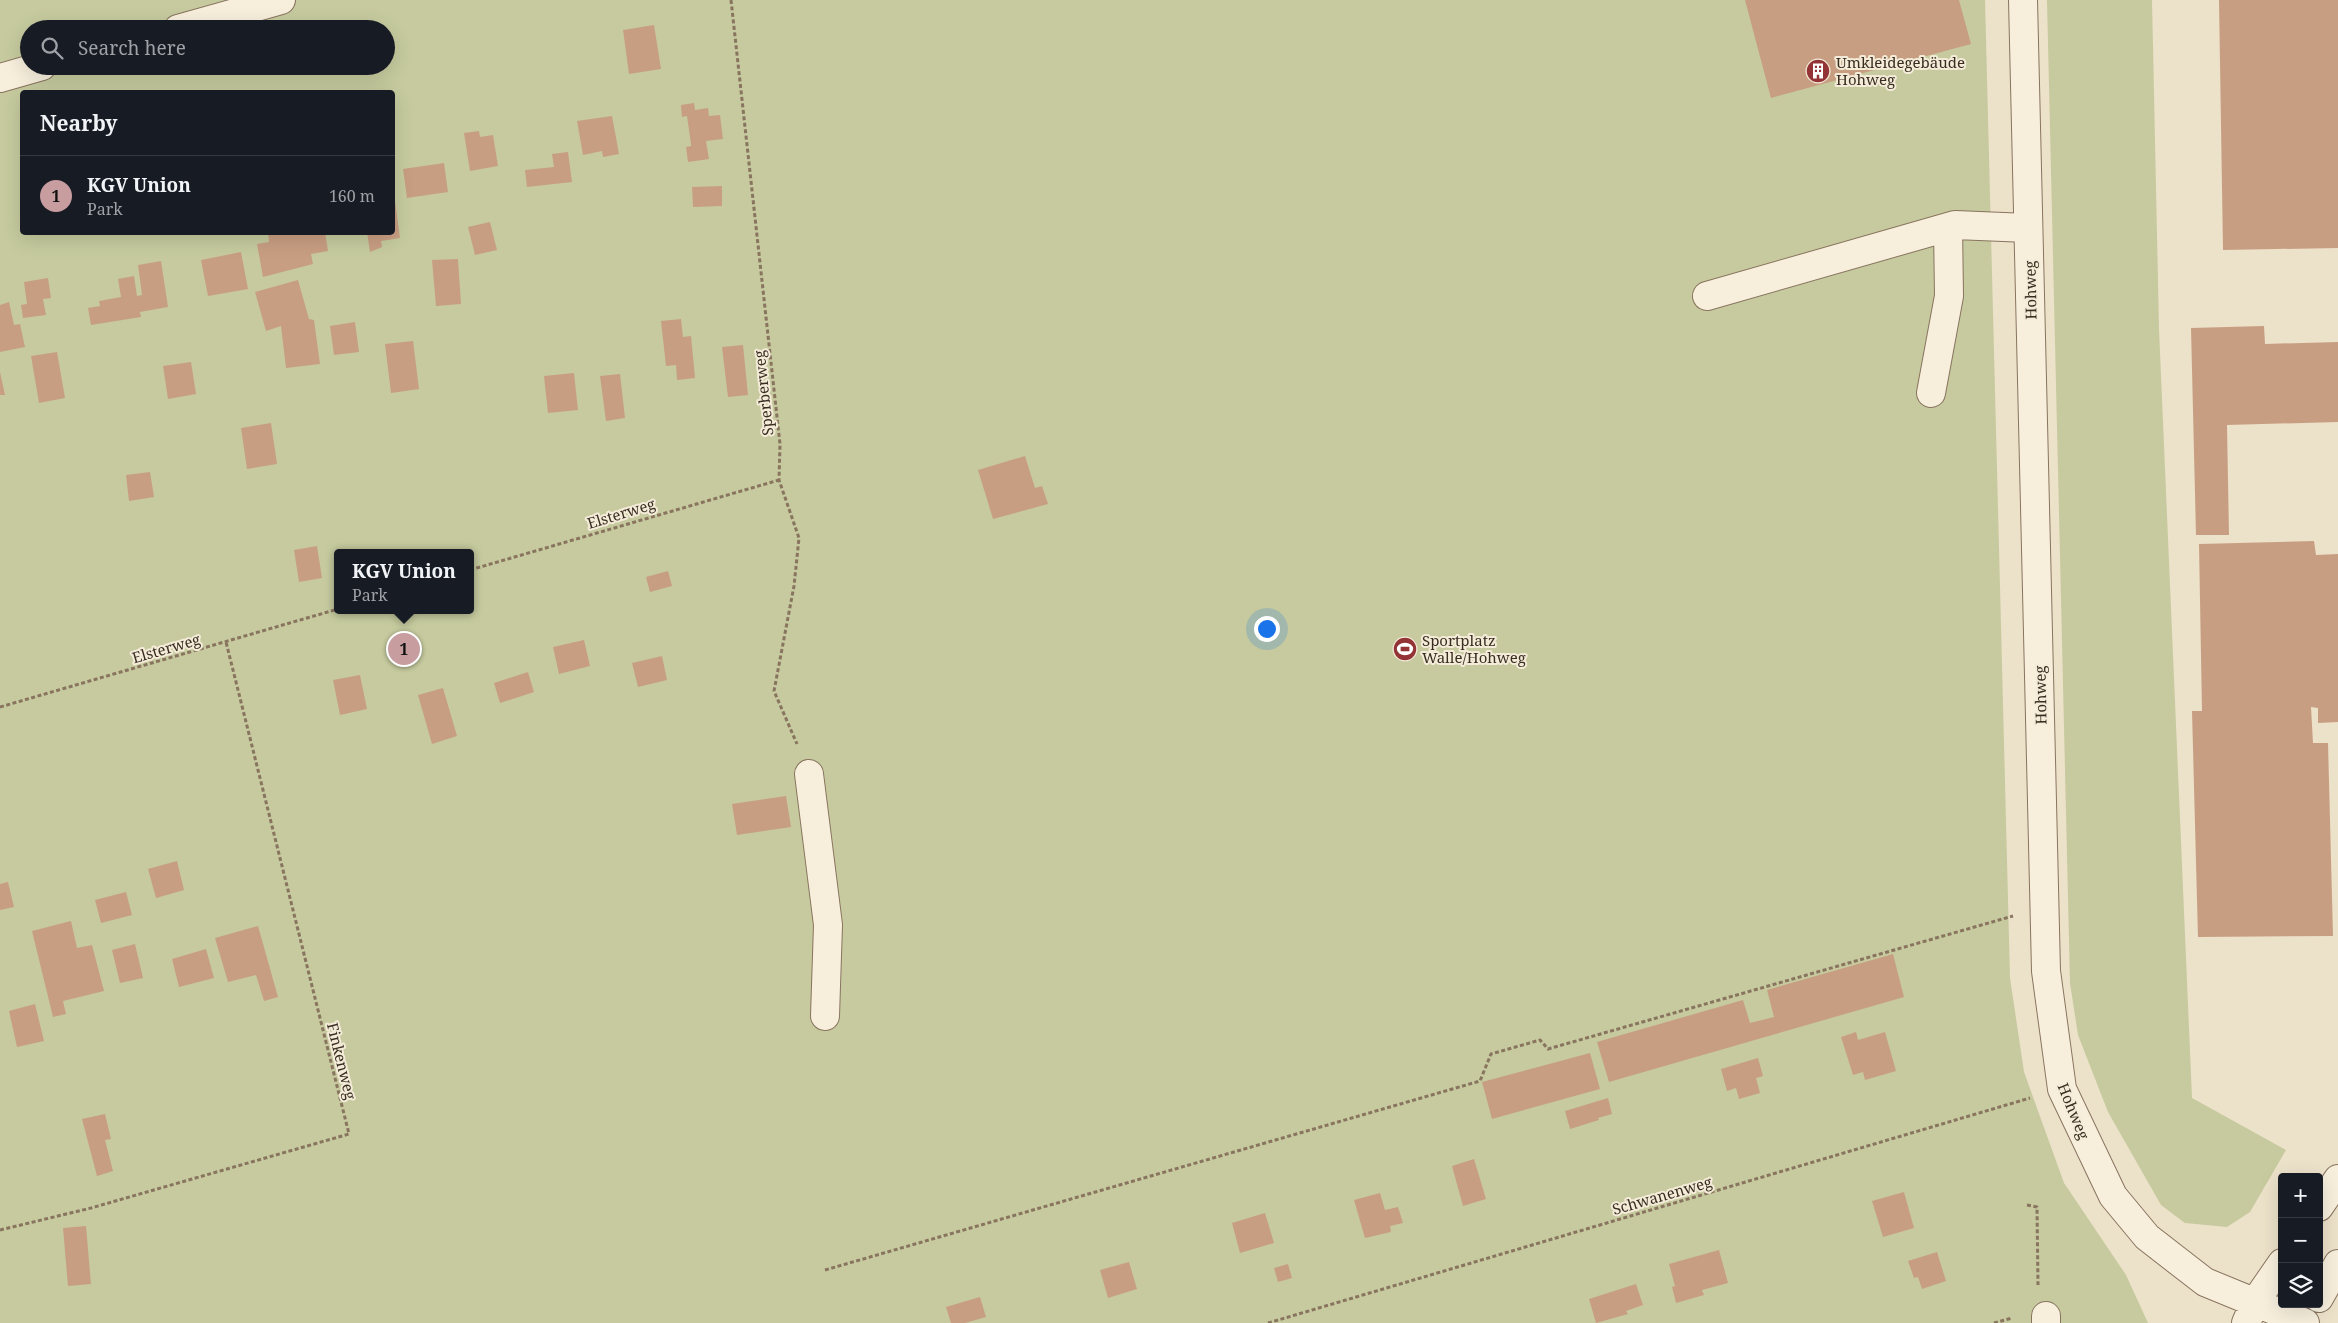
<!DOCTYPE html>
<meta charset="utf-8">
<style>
:root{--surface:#171b24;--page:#242831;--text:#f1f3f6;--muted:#9ea1a6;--line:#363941;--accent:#c79d9f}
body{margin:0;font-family:"Noto Serif",serif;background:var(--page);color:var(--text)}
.controls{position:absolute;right:15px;bottom:15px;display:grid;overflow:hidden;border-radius:5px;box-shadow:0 5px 20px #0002}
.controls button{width:45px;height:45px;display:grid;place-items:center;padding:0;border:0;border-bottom:1px solid var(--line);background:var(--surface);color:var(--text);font:25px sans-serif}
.you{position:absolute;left:1266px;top:628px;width:18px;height:18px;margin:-12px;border:4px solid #fff;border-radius:50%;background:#1a73e8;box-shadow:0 0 0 8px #1a73e833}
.badge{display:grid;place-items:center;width:32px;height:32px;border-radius:50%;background:var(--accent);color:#111;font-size:16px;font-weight:700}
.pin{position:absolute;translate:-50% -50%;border:2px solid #fff;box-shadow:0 1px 5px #0006}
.popup{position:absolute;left:334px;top:549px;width:140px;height:65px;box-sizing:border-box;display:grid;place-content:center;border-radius:5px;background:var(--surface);filter:drop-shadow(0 1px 4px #0005);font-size:16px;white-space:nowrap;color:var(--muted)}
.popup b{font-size:19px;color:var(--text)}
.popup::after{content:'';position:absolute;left:50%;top:100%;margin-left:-10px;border:10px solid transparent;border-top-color:var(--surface)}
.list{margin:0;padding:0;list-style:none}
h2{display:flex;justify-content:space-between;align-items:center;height:65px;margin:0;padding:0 20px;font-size:21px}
h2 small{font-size:16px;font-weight:400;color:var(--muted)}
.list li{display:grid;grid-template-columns:32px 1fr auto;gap:15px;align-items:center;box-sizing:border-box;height:80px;padding:0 20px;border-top:1px solid var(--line)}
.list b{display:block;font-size:19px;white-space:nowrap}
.list p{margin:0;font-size:16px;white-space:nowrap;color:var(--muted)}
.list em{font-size:16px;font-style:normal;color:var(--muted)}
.icon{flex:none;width:28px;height:28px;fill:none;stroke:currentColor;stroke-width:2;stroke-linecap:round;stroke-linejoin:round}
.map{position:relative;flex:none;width:2338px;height:1323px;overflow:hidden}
.search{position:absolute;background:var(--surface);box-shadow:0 5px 20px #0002;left:20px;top:20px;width:375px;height:55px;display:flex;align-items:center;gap:12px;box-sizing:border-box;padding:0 18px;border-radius:28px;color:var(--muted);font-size:19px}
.panel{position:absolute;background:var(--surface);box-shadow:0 5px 20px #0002;left:20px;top:90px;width:375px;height:145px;border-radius:5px}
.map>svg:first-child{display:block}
.green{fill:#c6ca9e;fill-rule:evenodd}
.building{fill:#c89e82}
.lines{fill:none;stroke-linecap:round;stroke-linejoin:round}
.minor-casing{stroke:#88745f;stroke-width:30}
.path{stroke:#88745f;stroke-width:3;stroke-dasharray:4 2.5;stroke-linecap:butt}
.minor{stroke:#f7efdc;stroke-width:28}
.labels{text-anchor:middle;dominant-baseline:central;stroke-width:4;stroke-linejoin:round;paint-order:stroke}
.poi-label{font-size:15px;fill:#392d21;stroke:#f4ecd9;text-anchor:start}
.street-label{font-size:15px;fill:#392d21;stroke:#f4ecd9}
</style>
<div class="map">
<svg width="2338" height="1323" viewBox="0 0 2338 1323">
<rect width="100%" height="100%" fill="#ece1c9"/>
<path class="green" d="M0 0H1985L2010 978 2024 1072 2064 1183 2126 1275 2148 1323H0ZM29 29H386V66H29ZM22 92H392V232H22ZM338 553H470V610H338Z
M2047 0H2152L2159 329 2192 1098 2286 1150 2250 1212 2227 1227 2185 1223 2161 1205 2108 1112 2078 1035 2070 983Z"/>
<path class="building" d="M1745 0H1959L1971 44 1771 98Z
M2219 0H2338V248L2223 250Z
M654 25 661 69 629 74 623 30Z
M694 103 695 110 708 108 709 116 720 115 723 139 706 141 709 159 688 162 686 147 691 146V144L687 116 682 117 681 105Z
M612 116 619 154 603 157 602 151 583 155 577 121Z
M479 131 480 137 493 135 498 166 470 171 464 133Z
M568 152 572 182 527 187 525 170 554 167 552 154Z
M444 163 448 192 407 198 403 169Z
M722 186V206L693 207 692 187Z
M395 201 400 238 381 241 382 247 370 252 367 232H392V202Z
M490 222 497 250 475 255 468 227Z
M268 232H325L328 251 311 254 313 264 263 277 257 244 269 242Z
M241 252 248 289 208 296 201 260Z
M458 259 461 304 436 306 432 260Z
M161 261 168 307 140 312 141 317 91 325 88 308 100 306 99 301 121 297 118 279 134 276 137 296 142 295 138 265Z
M48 278 51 298 43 299 46 315 23 318 21 305 27 304 24 282Z
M298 280 309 319 314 320 320 364 286 368 281 326 266 331 255 292Z
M9 302 14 325 20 324 25 347 0 352V305Z
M681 319 683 337 691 336 695 378 677 380 676 365 666 366 661 321Z
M355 322 359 352 334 355 330 326Z
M2264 326 2265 344 2338 342V422L2227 425 2229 535H2196L2191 328Z
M413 341 419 389 391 393 385 344Z
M743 345 748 395 728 397 722 347Z
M57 352 65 398 39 403 31 356Z
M191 362 196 394 168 399 163 366Z
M0 372 5 395H0Z
M574 373 578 410 548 413 544 376Z
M620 374 625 418 606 421 600 376Z
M271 423 277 464 247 469 241 428Z
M1025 456 1035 488 1042 486 1048 504 993 519 978 470Z
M150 472 154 497 129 501 126 475Z
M2314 541 2316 555 2338 554V722L2318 723V708L2311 707 2313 743H2328L2333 936 2198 937 2192 711H2202L2199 544Z
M317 546 322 578 299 582 294 550Z
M668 571 672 586 650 592 646 577Z
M584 640 590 666 559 674 553 647Z
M662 656 667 680 638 687 632 663Z
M528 672 534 692 500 703 494 683Z
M360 675 367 709 340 715 333 680Z
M443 688 457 736 432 744 418 695Z
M786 796 791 827 737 835 732 804Z
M177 861 184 890 156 898 148 869Z
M8 882 14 907 0 910V884Z
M126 892 132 915 101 923 95 900Z
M71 921 77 948 92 945 104 991 63 1001 66 1014 53 1017 32 931Z
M258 926 278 997 264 1001 256 975 228 982 215 938Z
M135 944 143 978 120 983 112 950Z
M206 949 214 978 179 987 172 959Z
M1893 954 1904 997 1609 1082 1597 1042 1743 1000 1750 1023 1774 1017 1767 990Z
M35 1004 44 1041 17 1047 9 1011Z
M1856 1032 1858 1040 1885 1032 1896 1071 1865 1080 1863 1072 1853 1075 1841 1037Z
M1590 1053 1600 1089 1492 1119 1482 1082Z
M1758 1058 1763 1076 1756 1078 1760 1093 1739 1099 1736 1088 1727 1091 1721 1069Z
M1608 1098 1612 1114 1598 1118 1599 1120 1570 1129 1565 1111Z
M105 1114 111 1139 105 1140 113 1171 97 1176 82 1119Z
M1474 1159 1486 1199 1463 1206 1452 1166Z
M1904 1192 1914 1228 1883 1237 1872 1201Z
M1380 1193 1385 1210 1398 1207 1403 1223 1390 1226 1391 1232 1365 1238 1354 1200Z
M1265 1213 1274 1243 1240 1253 1232 1223Z
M86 1226 91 1284 68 1286 63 1228Z
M1719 1250 1728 1283 1702 1290 1704 1295 1676 1303 1672 1287 1675 1286 1669 1264Z
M1937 1252 1946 1281 1922 1289 1918 1277 1914 1278 1908 1261Z
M1129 1262 1137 1289 1108 1298 1100 1270Z
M1288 1264 1292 1278 1278 1282 1274 1268Z
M1636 1284 1643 1305 1626 1311 1628 1314 1596 1323 1589 1299Z
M980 1297 986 1317 965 1323H951L946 1307Z"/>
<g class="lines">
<g class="minor-casing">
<path id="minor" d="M2023 0 2046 971 2062 1089 2113 1196 2147 1237 2205 1282 2305 1323
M178 29 281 0
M0 78 42 66
M1707 296 1955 225 2028 228
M1931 393 1949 296 1948 227
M809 774 828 925 825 1016
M2319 1207 2338 1179
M2319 1298 2338 1264
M2046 1316V1323
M2246 1323 2255 1302 2282 1263"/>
</g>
<path class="path" d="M731 0 780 444 779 480 799 538 794 586 774 691 797 744
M470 570 779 480
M0 707 338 609
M2027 1205 2037 1207 2038 1285
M0 1230 91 1208 349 1134 226 642
M825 1270 1480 1081 1491 1054 1540 1040 1548 1049 2013 916
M1268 1323 2030 1098
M1994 1323 2012 1318"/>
<use href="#minor" class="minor"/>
</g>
<defs>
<g id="building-disc" transform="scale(1.25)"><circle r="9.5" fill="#933335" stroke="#f4ecd9"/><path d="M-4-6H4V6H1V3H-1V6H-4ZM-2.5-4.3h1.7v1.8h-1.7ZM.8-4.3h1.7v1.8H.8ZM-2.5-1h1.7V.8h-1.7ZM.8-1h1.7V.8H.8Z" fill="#fff"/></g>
<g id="stadium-disc" transform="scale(1.25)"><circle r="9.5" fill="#933335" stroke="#f4ecd9"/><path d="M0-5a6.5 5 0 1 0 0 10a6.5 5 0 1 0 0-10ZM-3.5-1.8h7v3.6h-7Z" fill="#fff"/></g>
</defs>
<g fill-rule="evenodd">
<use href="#building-disc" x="1818" y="71"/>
<use href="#stadium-disc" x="1405" y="649"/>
</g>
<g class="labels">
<g class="poi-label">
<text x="1836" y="62">Umkleidegebäude<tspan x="1836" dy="17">Hohweg</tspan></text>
<text x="1422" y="640">Sportplatz<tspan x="1422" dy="17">Walle/Hohweg</tspan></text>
</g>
<g class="street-label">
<text transform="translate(2030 290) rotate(-91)">Hohweg</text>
<text transform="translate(763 393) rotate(-96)">Sperberweg</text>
<text transform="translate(621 513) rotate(-17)">Elsterweg</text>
<text transform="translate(166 648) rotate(-16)">Elsterweg</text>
<text transform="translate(2040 695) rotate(-91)">Hohweg</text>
<text transform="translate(342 1061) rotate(76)">Finkenweg</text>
<text transform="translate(2074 1111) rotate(68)">Hohweg</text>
<text transform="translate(1662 1195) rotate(-16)">Schwanenweg</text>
</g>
</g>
</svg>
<div class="controls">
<button>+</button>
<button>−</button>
<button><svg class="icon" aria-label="layers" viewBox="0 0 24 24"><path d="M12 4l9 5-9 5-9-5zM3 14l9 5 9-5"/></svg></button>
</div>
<div class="you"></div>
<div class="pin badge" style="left:404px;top:649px">1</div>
<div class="popup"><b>KGV Union</b>Park</div>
<div class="search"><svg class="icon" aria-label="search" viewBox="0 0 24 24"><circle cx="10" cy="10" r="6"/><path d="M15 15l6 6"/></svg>Search here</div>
<section class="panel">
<h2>Nearby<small></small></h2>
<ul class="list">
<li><span class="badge">1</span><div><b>KGV Union</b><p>Park</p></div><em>160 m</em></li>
</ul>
</section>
</div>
